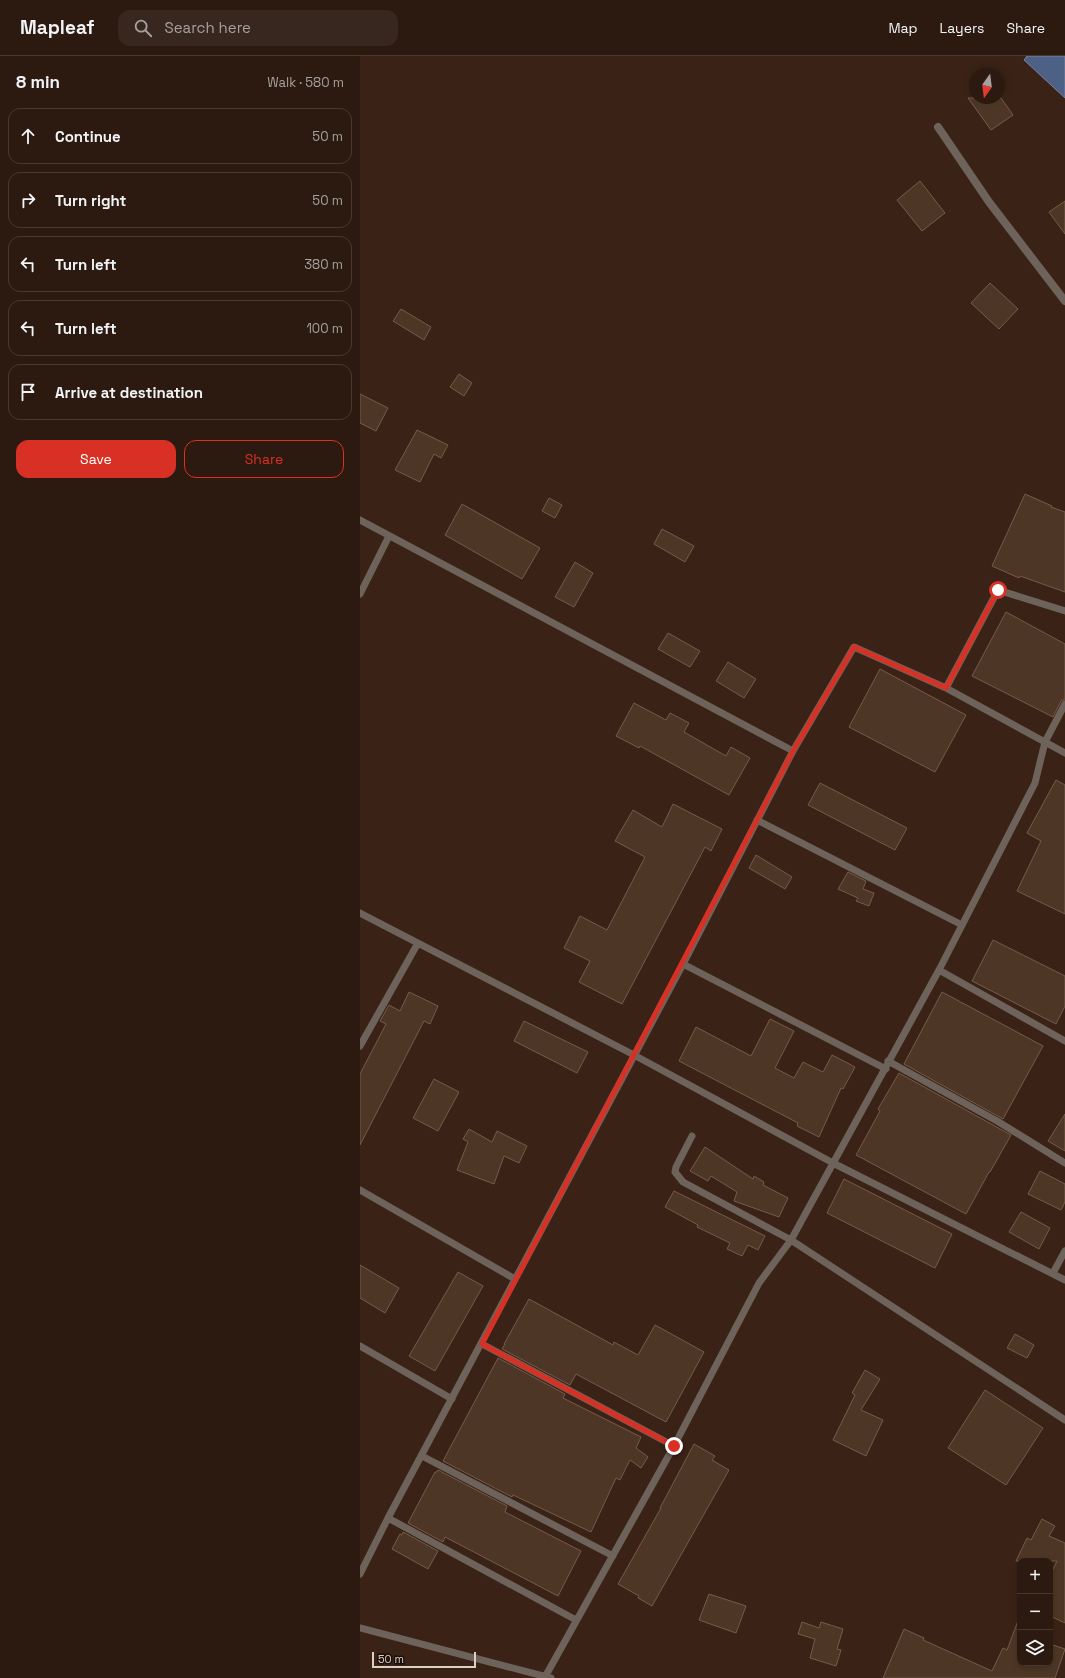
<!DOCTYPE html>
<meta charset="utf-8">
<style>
:root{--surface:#2c1a10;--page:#38271e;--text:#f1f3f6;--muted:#a6a19f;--line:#483830;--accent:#d93025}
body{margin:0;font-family:"Space Grotesk",sans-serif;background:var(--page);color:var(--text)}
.controls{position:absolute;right:12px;bottom:12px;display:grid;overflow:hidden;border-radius:8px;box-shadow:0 2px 6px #0003}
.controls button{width:36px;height:36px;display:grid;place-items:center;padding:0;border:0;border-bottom:1px solid var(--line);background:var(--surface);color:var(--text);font:20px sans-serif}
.compass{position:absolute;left:609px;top:12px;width:36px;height:36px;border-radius:50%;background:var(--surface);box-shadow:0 2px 6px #0003;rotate:194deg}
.scale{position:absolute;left:12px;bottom:10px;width:104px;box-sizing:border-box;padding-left:4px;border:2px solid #dfcec6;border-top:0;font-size:11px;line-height:14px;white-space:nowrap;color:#dfcec6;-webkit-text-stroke:3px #1a0f0a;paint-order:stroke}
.stop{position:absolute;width:12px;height:12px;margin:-9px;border:3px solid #d93025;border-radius:50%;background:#fff}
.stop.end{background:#d93025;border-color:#fff;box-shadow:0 1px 4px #0008}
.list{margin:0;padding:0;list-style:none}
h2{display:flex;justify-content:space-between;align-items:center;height:52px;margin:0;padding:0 16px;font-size:17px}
h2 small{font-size:13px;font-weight:400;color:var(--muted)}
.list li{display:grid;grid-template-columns:26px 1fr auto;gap:12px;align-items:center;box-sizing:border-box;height:56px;margin:0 8px 8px;padding:0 8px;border:1px solid var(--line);border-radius:12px}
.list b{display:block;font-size:15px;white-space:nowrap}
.list em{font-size:13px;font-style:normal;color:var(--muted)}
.actions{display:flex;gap:8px;padding:12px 16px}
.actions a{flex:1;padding:9px 0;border:1px solid var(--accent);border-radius:12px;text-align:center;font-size:14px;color:var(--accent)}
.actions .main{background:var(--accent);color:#fff}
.icon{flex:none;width:22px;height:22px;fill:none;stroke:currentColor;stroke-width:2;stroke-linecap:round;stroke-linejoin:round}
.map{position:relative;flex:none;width:705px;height:1622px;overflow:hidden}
header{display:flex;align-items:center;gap:24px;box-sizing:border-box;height:56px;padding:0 20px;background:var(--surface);border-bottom:1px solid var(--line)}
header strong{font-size:19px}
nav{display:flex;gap:22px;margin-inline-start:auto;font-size:14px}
.search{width:280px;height:36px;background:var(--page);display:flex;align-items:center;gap:10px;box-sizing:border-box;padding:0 14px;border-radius:12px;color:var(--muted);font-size:15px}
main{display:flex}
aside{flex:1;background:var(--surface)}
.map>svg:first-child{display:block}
.water{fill:#4d6187;stroke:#79829a}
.building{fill:#4d3625;stroke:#755b4a}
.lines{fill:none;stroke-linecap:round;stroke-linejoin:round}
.service{stroke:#6d635a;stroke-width:7}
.minor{stroke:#6d635a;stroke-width:8}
.route{stroke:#d93025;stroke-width:5}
</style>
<header>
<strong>Mapleaf</strong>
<div class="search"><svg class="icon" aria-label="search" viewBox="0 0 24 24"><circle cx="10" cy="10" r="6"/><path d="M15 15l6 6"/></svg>Search here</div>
<nav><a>Map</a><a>Layers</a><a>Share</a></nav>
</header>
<main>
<aside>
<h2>8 min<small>Walk · 580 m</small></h2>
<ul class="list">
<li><svg class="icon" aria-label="ahead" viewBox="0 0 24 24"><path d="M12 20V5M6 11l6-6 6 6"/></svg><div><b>Continue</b></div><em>50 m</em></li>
<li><svg class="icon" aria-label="right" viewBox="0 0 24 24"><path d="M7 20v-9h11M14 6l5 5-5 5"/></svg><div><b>Turn right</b></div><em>50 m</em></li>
<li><svg class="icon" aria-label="left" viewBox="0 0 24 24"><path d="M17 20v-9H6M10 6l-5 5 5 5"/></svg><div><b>Turn left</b></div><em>380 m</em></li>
<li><svg class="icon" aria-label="left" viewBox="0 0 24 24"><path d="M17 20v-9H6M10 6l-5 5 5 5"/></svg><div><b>Turn left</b></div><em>100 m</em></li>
<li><svg class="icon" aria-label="arrive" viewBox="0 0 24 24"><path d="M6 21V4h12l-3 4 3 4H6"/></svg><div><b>Arrive at destination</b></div></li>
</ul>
<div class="actions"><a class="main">Save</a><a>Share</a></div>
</aside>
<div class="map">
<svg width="705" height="1622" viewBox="0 0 705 1622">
<rect width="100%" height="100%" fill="#3b2216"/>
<path class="water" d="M667 0H705V42L664 4Z"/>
<path class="building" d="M608 42H641L653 59 631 74Z
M560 125 585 157 562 175 537 144Z
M705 145V178L689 156Z
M630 227 658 253 639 273 611 247Z
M41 253 71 271 64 284 33 265Z
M99 318 112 327 104 340 90 331Z
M0 338 28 352 16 375 0 367Z
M57 374 88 389 81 402 74 398 60 426 35 414Z
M665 438 692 450 691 451 705 456V536L660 520 659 522 632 510Z
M189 442 202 449 195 462 182 455Z
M102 448 180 492 162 523 85 479Z
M302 473 334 490 325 506 294 488Z
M215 506 233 517 214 551 195 541Z
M646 556 705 588V643L701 645 693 661 612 620Z
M308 577 340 595 330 611 298 593Z
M368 606 396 623 384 642 356 625Z
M520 613 606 659 575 716 489 671Z
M274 647 306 664 310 657 329 667 324 676 366 700 371 691 390 702 369 739 280 690 279 692 256 680Z
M696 724 705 729V858L657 835 681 785 667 777Z
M460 727 547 772 535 794 448 749Z
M313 748 362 773 351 795 345 791 262 948 219 926 230 905 204 892 220 860 247 874 285 801 255 785 273 754 302 771Z
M396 799 432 821 425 833 389 812Z
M488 816 506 825 503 833 514 837 509 850 496 845 498 842 478 833Z
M633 884 705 920V950L696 968 612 925Z
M49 936 78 950 70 968 64 965 0 1089V1018L26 968 20 965 29 949 40 955Z
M582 936 683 990 643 1063 544 1008Z
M410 963 434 975 415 1012 434 1022 443 1006 463 1016 472 999 495 1011 483 1033 481 1032 459 1081 437 1070 438 1067 319 1005 336 971 391 1000Z
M164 965 228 996 217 1017 154 985Z
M539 1017 651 1079 630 1116H629L606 1158 496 1099 520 1055 518 1053Z
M74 1023 99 1036 78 1075 53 1062Z
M705 1058V1095L688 1085Z
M109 1073 132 1086 137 1075 167 1090 159 1107 144 1100 134 1128 97 1114 108 1086 103 1083Z
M345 1091 393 1123 394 1120 404 1126 403 1129 428 1142 419 1161 374 1145 377 1136 351 1120 348 1125 330 1115Z
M680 1115 705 1128V1146L701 1154 668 1138Z
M484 1123 592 1178 575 1212 467 1157Z
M314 1135 405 1180 398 1194 388 1189 382 1200 367 1193 370 1187 337 1171 338 1169 305 1151Z
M661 1156 690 1172 679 1193 649 1176Z
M0 1209 39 1232 25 1257 0 1242Z
M98 1216 123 1230 75 1315 49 1300Z
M169 1243 253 1289 254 1286 278 1299 295 1269 344 1296 306 1366 216 1318 210 1329 142 1293 145 1288H144Z
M655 1278 674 1289 667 1302 647 1292Z
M138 1302 205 1338 203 1342 281 1381 276 1392 288 1401 281 1412 270 1404 260 1424 256 1422 231 1476 153 1439 152 1441 83 1405Z
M505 1314 520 1323 501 1354 523 1364 506 1400 473 1384 495 1339 492 1337Z
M625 1334 683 1372 646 1429 588 1392Z
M334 1388 355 1400 352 1404 369 1414 292 1550 278 1542 279 1540 258 1528 301 1452H300Z
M78 1414 147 1450 145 1456 221 1495 198 1540 85 1481 83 1486 48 1467 75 1416H77Z
M682 1463 695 1470 689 1480 705 1487V1567L690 1560V1519L697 1505H656L667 1482 671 1484Z
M43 1476 78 1495 68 1513 32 1493 40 1478 42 1479Z
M349 1538 386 1550 376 1577 339 1564Z
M659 1562 660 1607H690V1588L705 1593 695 1622H523L544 1573 564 1582 563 1584 632 1615 643 1592 647 1594Z
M442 1566 459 1572 461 1566 483 1573 477 1593 481 1594 476 1610 450 1602 455 1583 438 1578Z"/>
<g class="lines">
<path class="service" d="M0 464 433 695
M0 538 29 480
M586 632 638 534 705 555
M397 764 602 869
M0 857 274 999 473 1107 705 1224
M323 908 526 1013
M579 914 705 985
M0 990 58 887
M528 1005 637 1065 705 1107
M332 1080 316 1111 315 1116 323 1126 431 1184 705 1364
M0 1134 155 1223
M693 1217 705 1195
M122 1288 314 1390
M0 1290 92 1343
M62 1400 253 1500
M28 1462 216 1564
M0 1518 28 1462 323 908 433 695 494 591 586 632 705 697
M0 1572 191 1622
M185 1621 314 1390 399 1227 431 1184 579 914 675 727 685 686 705 648"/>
<path class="minor" d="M578 71 629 146 705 245"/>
</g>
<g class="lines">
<path class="route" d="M314 1390 122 1288 433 695 494 591 586 632 638 534"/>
</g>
</svg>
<div class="controls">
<button>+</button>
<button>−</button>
<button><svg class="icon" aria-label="layers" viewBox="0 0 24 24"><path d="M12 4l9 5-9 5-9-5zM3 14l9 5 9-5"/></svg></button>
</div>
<svg class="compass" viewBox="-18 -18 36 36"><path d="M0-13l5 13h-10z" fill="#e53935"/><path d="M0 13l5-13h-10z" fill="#a6a19f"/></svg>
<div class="scale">50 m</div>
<div class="stop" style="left:638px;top:534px"></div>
<div class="stop end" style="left:314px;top:1390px"></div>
</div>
</main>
